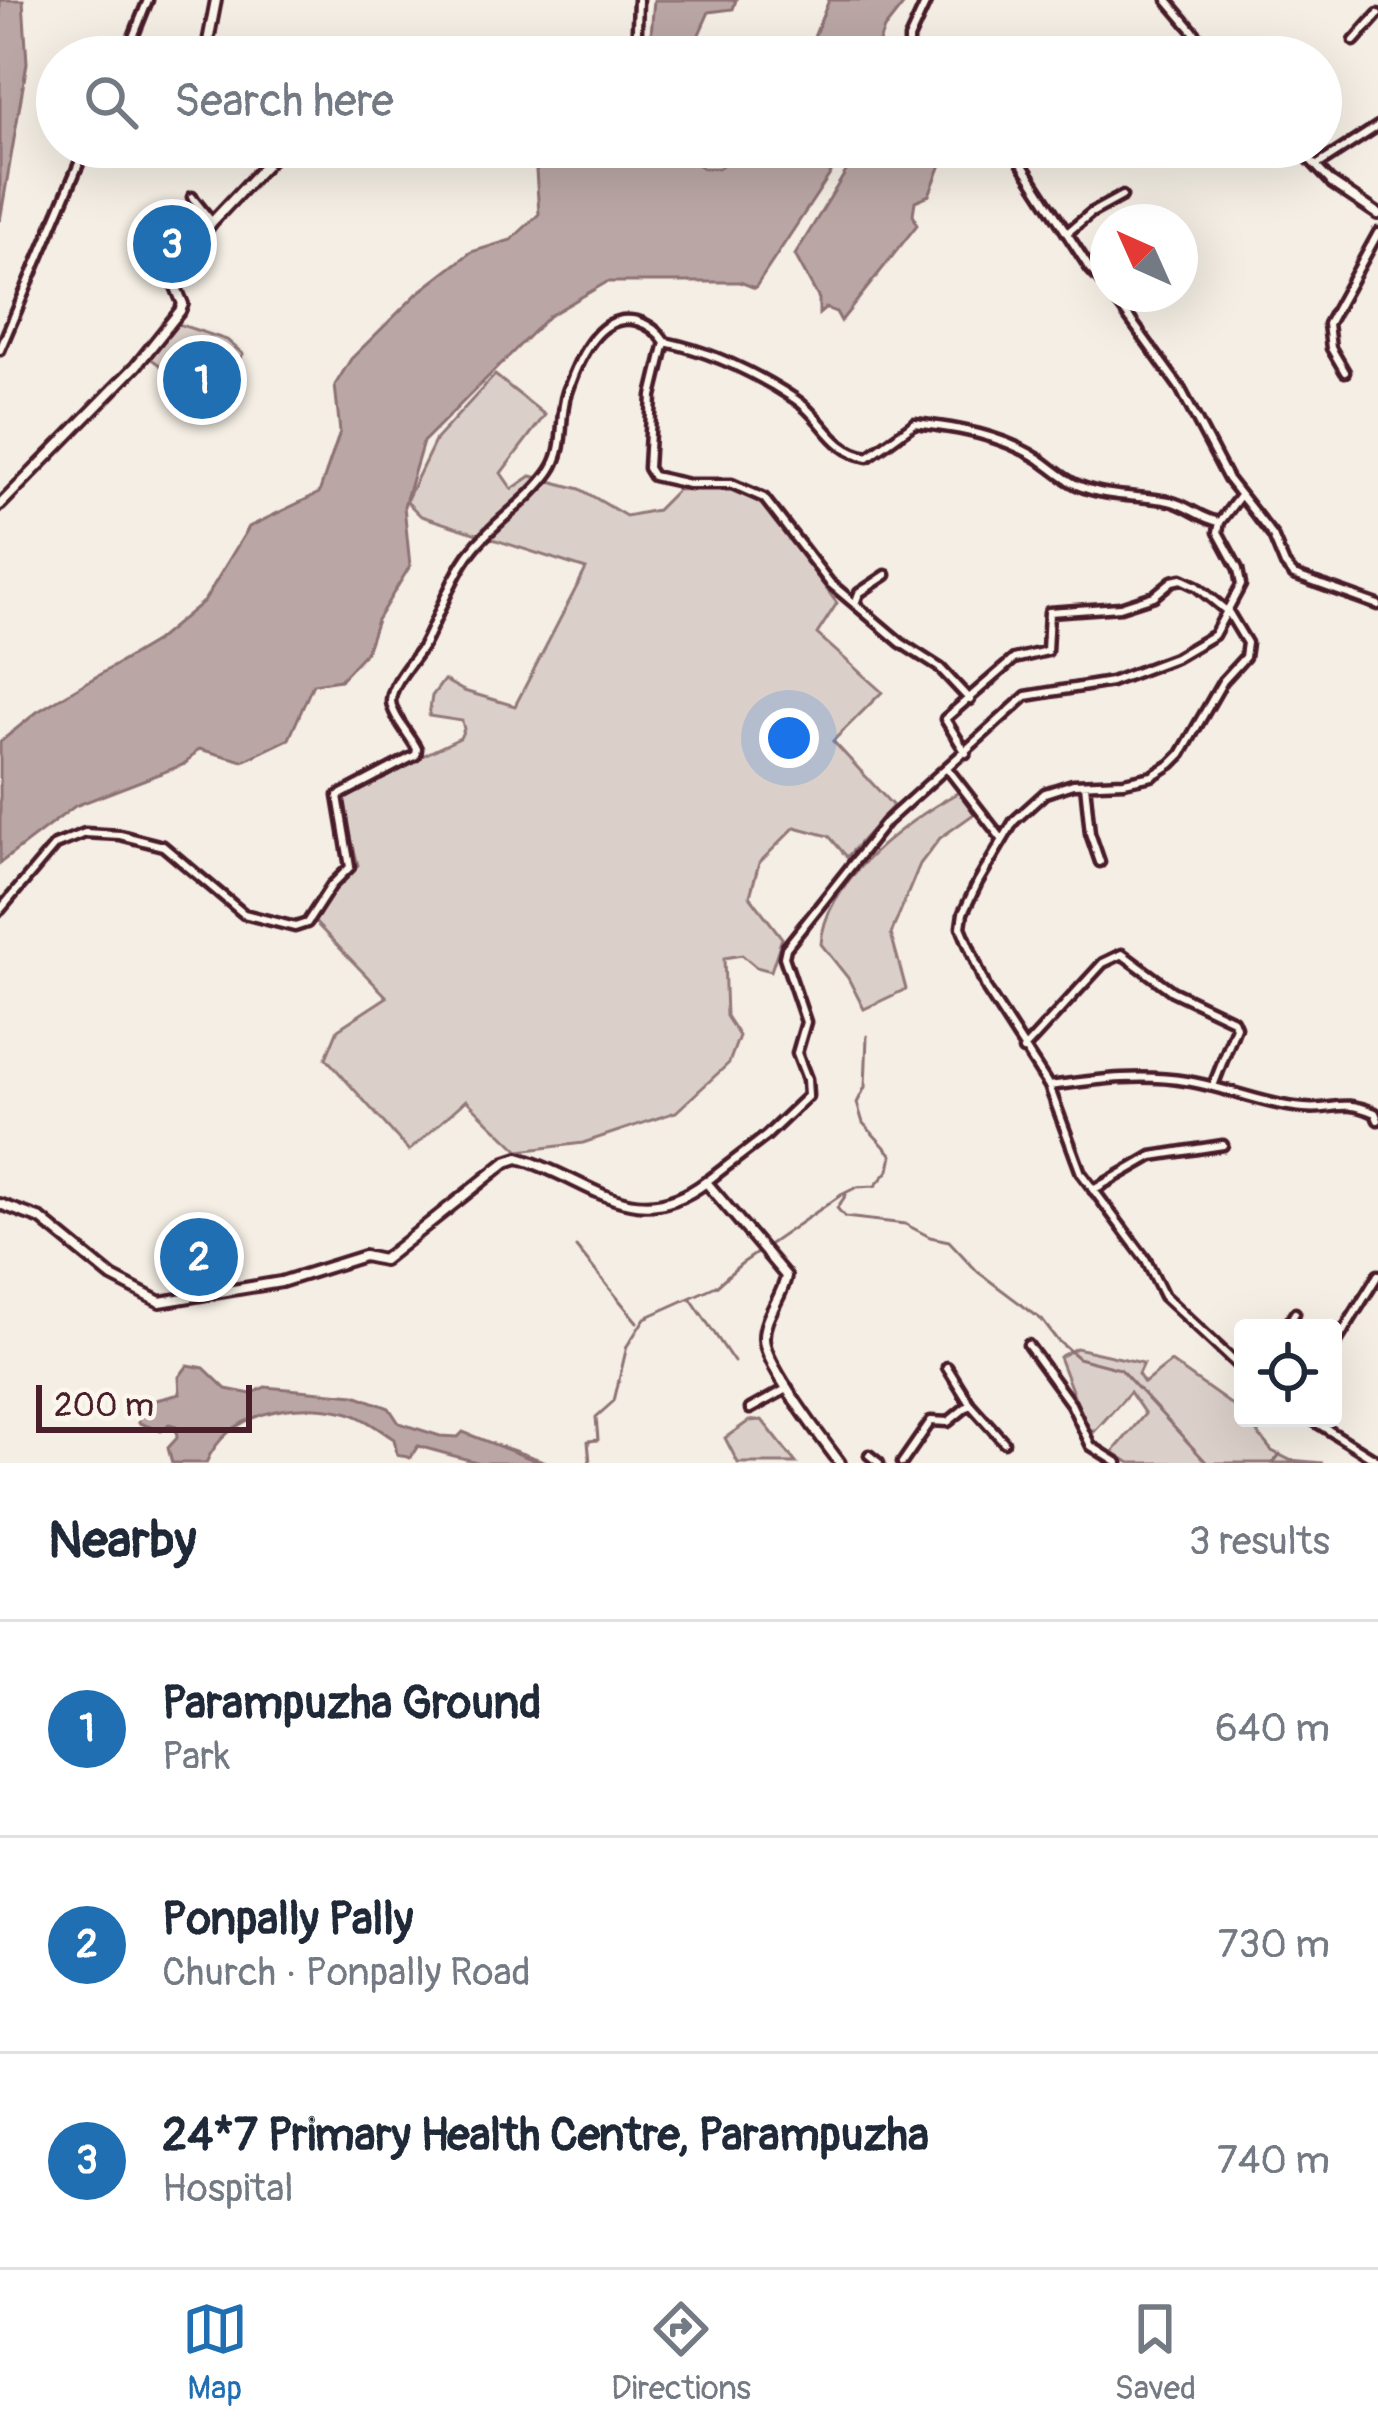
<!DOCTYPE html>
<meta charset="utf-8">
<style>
:root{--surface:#fff;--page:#f2f2f3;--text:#1f2937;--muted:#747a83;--line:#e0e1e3;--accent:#1f6fb2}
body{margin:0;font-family:Pangolin,sans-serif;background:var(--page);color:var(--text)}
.controls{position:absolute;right:36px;bottom:36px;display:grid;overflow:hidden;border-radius:12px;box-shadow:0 12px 48px #0002}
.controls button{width:108px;height:108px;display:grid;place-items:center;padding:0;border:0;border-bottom:3px solid var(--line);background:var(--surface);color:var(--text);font:60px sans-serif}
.compass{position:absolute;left:1090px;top:204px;width:108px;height:108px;border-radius:50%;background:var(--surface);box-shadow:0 12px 48px #0002;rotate:315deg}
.scale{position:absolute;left:36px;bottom:30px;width:216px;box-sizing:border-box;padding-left:12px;border:6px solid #4a1f2b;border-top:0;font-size:33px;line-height:42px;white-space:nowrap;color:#4a1f2b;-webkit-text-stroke:9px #fbf7ec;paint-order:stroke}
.you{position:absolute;left:789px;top:738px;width:42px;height:42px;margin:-30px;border:9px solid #fff;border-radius:50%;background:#1a73e8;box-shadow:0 0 0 18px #1a73e833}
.badge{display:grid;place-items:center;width:78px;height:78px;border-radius:50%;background:var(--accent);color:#fff;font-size:39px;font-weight:700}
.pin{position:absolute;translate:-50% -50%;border:6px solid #fff;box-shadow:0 3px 12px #0006}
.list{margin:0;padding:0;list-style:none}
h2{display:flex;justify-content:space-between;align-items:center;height:156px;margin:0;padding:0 48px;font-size:51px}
h2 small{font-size:39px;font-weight:400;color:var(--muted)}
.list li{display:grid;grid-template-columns:78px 1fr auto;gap:36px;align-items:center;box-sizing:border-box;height:216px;padding:0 48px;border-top:3px solid var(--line)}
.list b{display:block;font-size:45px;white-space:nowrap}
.list p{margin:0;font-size:39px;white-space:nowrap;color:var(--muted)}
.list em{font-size:39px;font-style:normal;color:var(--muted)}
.icon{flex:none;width:66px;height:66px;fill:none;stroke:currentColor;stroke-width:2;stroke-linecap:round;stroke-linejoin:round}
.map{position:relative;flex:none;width:1378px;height:1463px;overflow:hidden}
.search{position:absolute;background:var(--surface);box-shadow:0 12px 48px #0002;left:36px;right:36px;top:36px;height:132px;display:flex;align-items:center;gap:30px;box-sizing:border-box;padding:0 42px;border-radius:66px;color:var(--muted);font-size:45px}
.sheet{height:804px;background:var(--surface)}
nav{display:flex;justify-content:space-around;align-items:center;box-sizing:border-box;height:168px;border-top:3px solid var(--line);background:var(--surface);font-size:33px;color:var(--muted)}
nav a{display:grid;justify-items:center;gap:6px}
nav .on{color:var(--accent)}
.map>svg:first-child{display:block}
.green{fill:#dbd0c9;stroke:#92787a;stroke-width:3}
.water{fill:#baa7a5;stroke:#8d7174;stroke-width:3}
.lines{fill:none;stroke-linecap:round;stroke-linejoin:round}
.stream{stroke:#8d7174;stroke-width:3}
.minor-casing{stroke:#4a1f2b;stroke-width:15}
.secondary-casing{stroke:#4a1f2b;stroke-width:16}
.minor{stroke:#fbf7ec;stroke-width:6}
.secondary{stroke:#fbf7ec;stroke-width:8}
</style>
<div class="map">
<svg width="1378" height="1463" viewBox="0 0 1378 1463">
<rect width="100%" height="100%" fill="#f4eee4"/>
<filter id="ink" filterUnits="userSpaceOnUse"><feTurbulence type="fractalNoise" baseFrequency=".00833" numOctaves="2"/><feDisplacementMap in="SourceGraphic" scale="24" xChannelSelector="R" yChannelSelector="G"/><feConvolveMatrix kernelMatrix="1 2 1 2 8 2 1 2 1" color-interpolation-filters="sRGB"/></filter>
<g filter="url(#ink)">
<path class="green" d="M178 324 227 340 243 354 209 401 150 358Z
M495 375 545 415 501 473 512 489 531 476 580 489 626 516 657 510 677 490 727 488 762 503 837 603 817 634 882 692 833 741 893 806 847 857 829 836 795 827 759 863 750 896 782 938 771 971 756 967 742 955 724 958 726 1016 739 1036 729 1063 676 1112 583 1143 519 1151 466 1100 409 1151 326 1058 338 1029 387 997 308 915 358 865 340 795 460 738 464 729 462 721 429 716 432 696 444 680 464 691 515 706 586 569 421 516 406 501 436 439Z
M959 792 974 814 940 838 920 864 891 934 906 989 864 1009 848 978 821 944C825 880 907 821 959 792Z
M1076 1348 1143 1363 1138 1374 1144 1383 1171 1362 1239 1410 1272 1451 1290 1460 1323 1463H1130L1113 1452 1145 1414 1130 1392 1094 1432 1085 1424 1059 1357Z
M762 1420 796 1463H738L725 1438 749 1421Z"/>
<path class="water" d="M0 0H23L27 63 0 221Z
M654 0H736L733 9 709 12 696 41 707 57H660L650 46Z
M829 0H907L884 29 875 53 878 57H806Z
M553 147 602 152 612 147H671L703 168H719L741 147H848L755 288 740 282H607L549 316 423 442 404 506 410 566 377 620 366 652 340 680 313 684 289 739 243 761 199 749 185 764 75 806 0 863V742L37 712 156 641 204 601 249 527 319 493 340 432 335 385 351 359 418 293 471 252 511 240 539 214 536 171Z
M861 147H948L929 195 915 201 913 214 917 225 841 321 836 312 826 308 819 314V299L795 255Z
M188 1365 204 1368 226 1389 251 1394 265 1387 355 1395 389 1408 399 1423 440 1436 458 1437 463 1432 542 1463H480L418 1446 410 1458 397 1454 394 1439C380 1430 362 1416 345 1412 294 1401 228 1411 206 1463H172L168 1448 177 1438 176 1426 169 1424 161 1431 139 1423 140 1410 152 1401 180 1394 179 1377Z"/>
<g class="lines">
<path class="stream" d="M846 1195 837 1208 845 1217 905 1224 930 1237 949 1241 978 1272 1042 1320 1057 1340 1078 1358 1120 1369 1207 1463
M576 1247 637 1322
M691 1299 734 1362
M503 1447 549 1463
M590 1463 588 1441 598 1440 596 1417 614 1401 627 1346 645 1318 716 1286 741 1264 841 1195 857 1187 875 1186 889 1170 892 1155 863 1123 857 1103 865 1087 867 1036
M1273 1463 1280 1454"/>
<g class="minor-casing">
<path id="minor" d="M1167 0 1215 57
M1354 41 1378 14
M125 57 148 0
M636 57 638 0
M909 57V39L927 0
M1011 147 1090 269 1108 289
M1298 147 1332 183
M1316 166 1378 126
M192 197 212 222
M1067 233 1091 213 1122 196
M1112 294 1180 388 1228 479 1273 536 1285 565 1294 575 1378 605
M665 342C713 352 754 372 795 399 824 418 831 451 868 457L915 423C958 428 1001 435 1039 459 1052 468 1063 479 1077 485 1107 498 1138 495 1169 501 1188 505 1200 519 1220 522
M0 350 86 147
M1345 372 1331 348 1328 324 1378 233
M855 604 859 593 886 575
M966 753 945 719 1014 659 1047 651 1049 612 1120 607 1154 596 1172 581 1181 579 1196 586 1229 613 1247 643 1245 657 1223 681 1181 754 1171 764 1152 776 1124 782 1073 784 1045 793 1014 821 978 882 963 913 961 927 987 990 1049 1086 1081 1173 1146 1260 1164 1296 1243 1370
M947 768 1002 839
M1085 784 1090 833 1100 862
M0 910 55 845 85 833 120 835 163 846 244 914 295 927 307 923 331 886 350 867 338 796 416 755 417 749C410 735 392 716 391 701 391 684 414 660 423 646 440 614 450 578 473 549 496 520 529 501 550 471 567 446 558 418 567 392 577 362 598 311 637 321 650 325 658 331 665 342L652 396 648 468 653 476 689 484H732L764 498 830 583 901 643 940 668 970 700
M1023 1050 1103 963 1122 954 1172 991 1233 1020 1236 1027 1213 1086
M1049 1086C1095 1080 1140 1073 1186 1081 1225 1087 1265 1105 1304 1108 1335 1111 1340 1098 1375 1113L1378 1120
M706 1182 766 1136 808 1096 807 1079 797 1053 806 1022 784 957 786 948 886 822 1026 696 1111 682 1175 658 1214 635 1241 585 1238 569 1218 532 1220 522 1239 497
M1093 1190 1152 1156 1223 1145
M1286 1328 1295 1313
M1028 1345 1071 1404 1091 1446 1118 1463
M1333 1348 1378 1275
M947 1367 970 1404 1004 1442
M750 1409 788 1388
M1309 1418 1378 1461
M869 1455 879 1463
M902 1463 931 1421 948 1422 970 1404"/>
</g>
<g class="secondary-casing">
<path id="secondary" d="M205 57 216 0
M1332 183 1378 214
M0 505 136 366 180 311 183 304 172 278 212 222 274 156 273 147
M0 1204 41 1219 112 1277 160 1302 281 1282 364 1256 383 1260 506 1162 518 1158C590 1178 633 1237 706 1182L786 1276C783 1297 763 1317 764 1339 765 1365 822 1439 840 1463"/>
</g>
<use href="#minor" class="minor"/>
<use href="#secondary" class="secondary"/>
</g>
</g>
</svg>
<div class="controls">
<button><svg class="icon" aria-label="locate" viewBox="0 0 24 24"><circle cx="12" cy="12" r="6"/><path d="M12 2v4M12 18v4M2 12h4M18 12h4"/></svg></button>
</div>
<svg class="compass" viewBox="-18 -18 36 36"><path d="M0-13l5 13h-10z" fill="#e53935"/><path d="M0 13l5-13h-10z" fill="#747a83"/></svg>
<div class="scale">200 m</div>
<div class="you"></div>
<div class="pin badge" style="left:202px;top:380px">1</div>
<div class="pin badge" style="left:199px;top:1257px">2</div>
<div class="pin badge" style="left:172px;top:244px">3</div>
<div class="search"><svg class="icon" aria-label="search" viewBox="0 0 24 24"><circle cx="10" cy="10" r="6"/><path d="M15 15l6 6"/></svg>Search here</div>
</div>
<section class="sheet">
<h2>Nearby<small>3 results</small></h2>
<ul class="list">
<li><span class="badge">1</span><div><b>Parampuzha Ground</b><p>Park</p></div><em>640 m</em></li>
<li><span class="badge">2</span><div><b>Ponpally Pally</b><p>Church · Ponpally Road</p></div><em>730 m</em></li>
<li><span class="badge">3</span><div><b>24*7 Primary Health Centre, Parampuzha</b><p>Hospital</p></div><em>740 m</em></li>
</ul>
</section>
<nav>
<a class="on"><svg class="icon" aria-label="map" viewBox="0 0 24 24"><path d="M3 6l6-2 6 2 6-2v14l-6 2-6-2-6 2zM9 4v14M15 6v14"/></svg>Map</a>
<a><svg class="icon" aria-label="directions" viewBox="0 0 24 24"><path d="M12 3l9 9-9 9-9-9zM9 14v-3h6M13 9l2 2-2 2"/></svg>Directions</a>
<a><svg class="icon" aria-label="saved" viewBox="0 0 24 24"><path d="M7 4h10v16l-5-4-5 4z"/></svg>Saved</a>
</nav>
